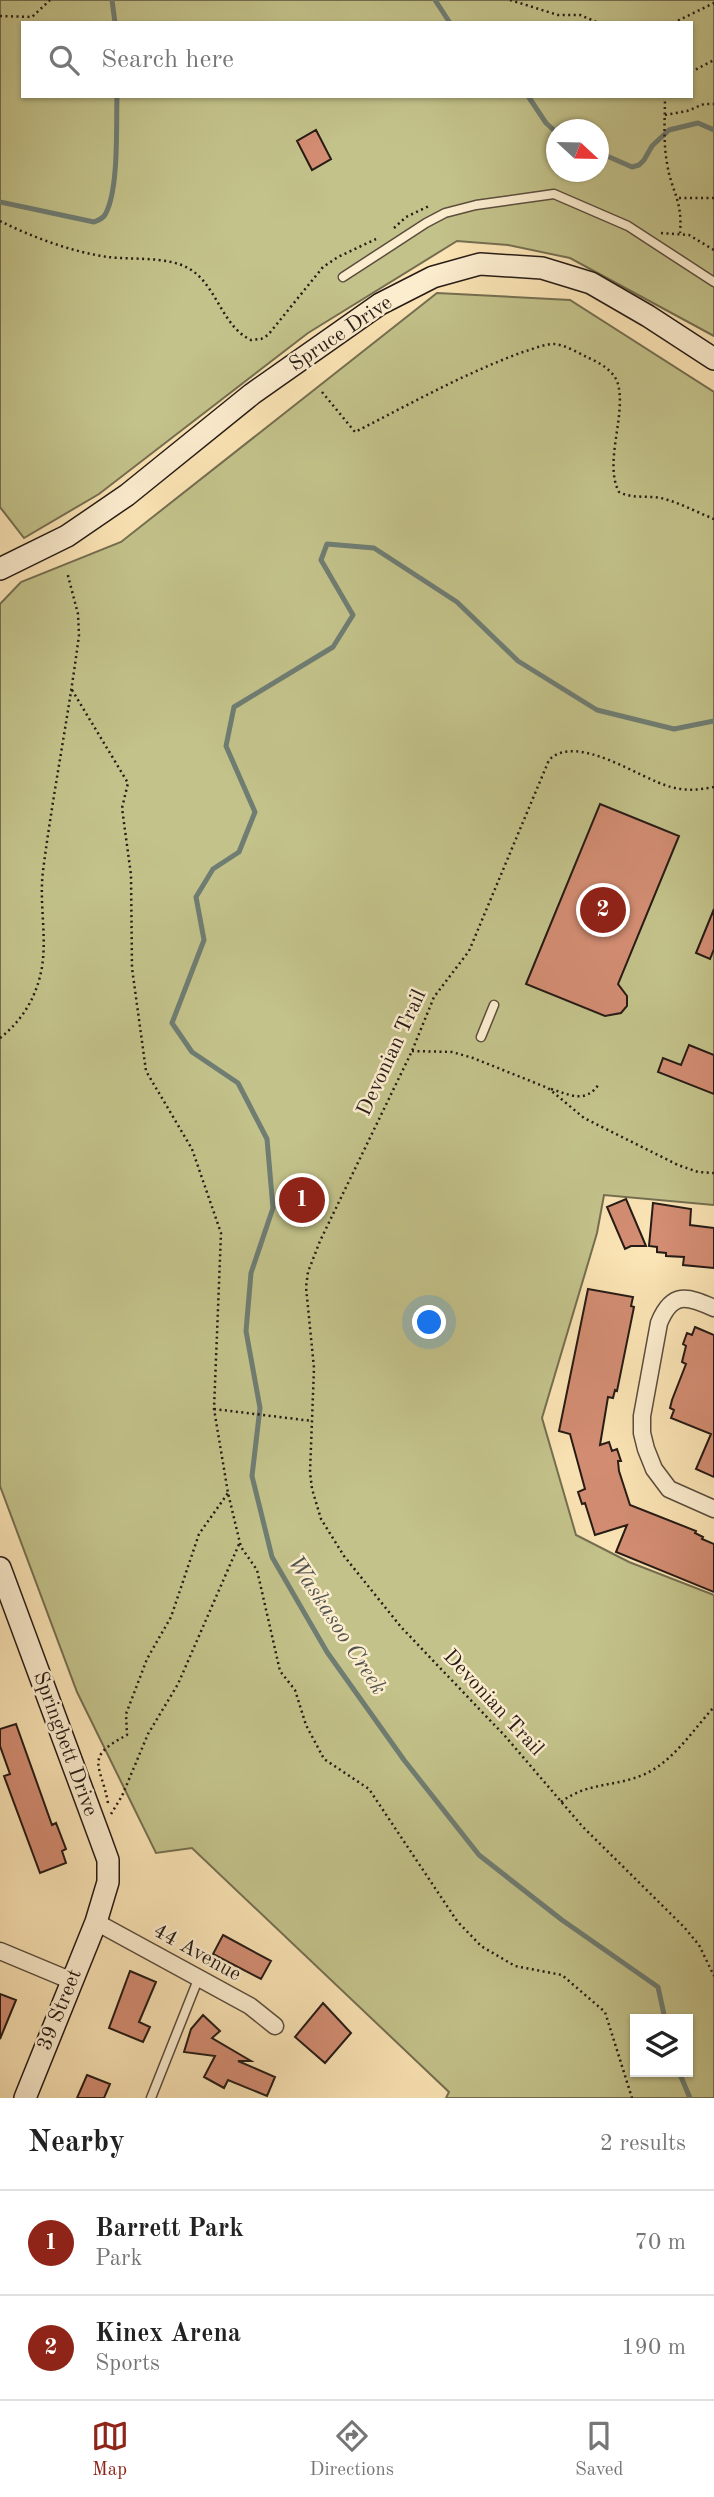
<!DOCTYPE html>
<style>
:root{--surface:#fff;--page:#f2f2f2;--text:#222;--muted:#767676;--line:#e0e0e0;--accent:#8f2418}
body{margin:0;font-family:"Old Standard TT",serif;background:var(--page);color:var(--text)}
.controls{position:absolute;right:21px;bottom:21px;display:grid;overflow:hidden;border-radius:0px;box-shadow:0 2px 5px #0004}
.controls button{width:63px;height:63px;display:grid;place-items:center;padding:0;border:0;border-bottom:2px solid var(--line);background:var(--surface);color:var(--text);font:35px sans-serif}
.compass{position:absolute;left:546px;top:119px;width:63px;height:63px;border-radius:50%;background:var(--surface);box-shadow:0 2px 5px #0004;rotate:112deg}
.you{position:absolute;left:430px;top:1323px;width:24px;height:24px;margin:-18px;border:5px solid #fff;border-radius:50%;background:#1a73e8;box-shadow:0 0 0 10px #1a73e833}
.badge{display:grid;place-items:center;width:46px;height:46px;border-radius:50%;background:var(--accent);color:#fff;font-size:23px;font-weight:700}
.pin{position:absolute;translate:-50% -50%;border:4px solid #fff;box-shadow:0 2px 7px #0006}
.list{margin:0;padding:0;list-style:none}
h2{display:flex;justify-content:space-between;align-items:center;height:91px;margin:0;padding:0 28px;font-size:30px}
h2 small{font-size:23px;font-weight:400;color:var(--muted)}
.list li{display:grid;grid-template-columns:46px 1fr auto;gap:21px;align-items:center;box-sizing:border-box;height:105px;padding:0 28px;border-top:2px solid var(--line)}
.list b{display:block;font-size:26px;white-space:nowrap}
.list p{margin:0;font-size:23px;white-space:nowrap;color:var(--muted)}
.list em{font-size:23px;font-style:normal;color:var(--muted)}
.icon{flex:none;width:38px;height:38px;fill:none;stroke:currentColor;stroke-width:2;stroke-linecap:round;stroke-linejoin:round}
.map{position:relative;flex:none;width:714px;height:2098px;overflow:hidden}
.search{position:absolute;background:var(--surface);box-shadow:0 2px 5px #0004;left:21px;right:21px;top:21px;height:77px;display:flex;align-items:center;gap:18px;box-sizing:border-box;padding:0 24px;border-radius:0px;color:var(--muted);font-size:26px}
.sheet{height:301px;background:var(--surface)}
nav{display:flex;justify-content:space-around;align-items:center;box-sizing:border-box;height:98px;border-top:2px solid var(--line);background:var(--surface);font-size:19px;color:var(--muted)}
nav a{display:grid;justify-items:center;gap:4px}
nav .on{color:var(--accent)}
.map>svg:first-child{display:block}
.green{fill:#c3c28a;stroke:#746e50;stroke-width:2;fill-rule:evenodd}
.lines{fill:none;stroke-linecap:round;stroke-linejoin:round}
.stream{stroke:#6f7d73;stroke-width:5}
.building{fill:#d38d73;stroke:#261b15;stroke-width:2}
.lane-casing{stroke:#5b4d3d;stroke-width:11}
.street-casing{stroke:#5b4d3d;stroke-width:19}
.secondary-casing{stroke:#261b15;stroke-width:24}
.path{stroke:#261b15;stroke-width:2.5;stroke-dasharray:2 3.5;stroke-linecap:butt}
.lane{stroke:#fcedcf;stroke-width:8}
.street{stroke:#fcedcf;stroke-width:16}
.secondary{stroke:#fcedcf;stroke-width:21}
.labels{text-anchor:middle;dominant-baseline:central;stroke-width:5;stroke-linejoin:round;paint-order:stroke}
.street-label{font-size:21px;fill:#261b15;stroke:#fcedcf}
.water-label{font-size:23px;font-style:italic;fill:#50544c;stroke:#fcedcf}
</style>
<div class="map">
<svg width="714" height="2098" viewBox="0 0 714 2098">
<rect width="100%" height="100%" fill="#fbe4b5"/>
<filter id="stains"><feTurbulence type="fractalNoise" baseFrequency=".00286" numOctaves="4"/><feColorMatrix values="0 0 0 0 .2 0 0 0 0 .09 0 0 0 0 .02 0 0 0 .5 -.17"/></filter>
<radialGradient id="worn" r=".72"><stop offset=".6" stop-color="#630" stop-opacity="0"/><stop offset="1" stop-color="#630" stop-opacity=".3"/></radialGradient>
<path class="green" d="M0 0H714V336L570 258 508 245 457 241 308 333 99 494 24 538 0 507ZM23 23H691V96H23ZM556 130H598V172H556Z
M437 293 570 300 714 392V1205L604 1195 597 1233 542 1418 576 1535 629 1562 714 1595V2098H446L449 2092 192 1848 156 1853 77 1692 0 1486V604L21 582 121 542ZM635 2019H688V2072H635Z"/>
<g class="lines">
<path class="stream" d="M112 0 115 23
M435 0 450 23
M528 96 546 123 556 132
M598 152 632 167 639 165 644 160 652 146 669 130 698 123 714 130
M0 202 94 222C99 220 104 218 106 213 119 187 116 126 117 96
M665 2019 658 1987 562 1920 479 1855 404 1760 327 1652 272 1557 252 1476 260 1408 246 1331 251 1273 273 1208 267 1139 238 1083 192 1052 172 1023 204 940 196 897 213 869 239 852 255 812 226 746 234 707 333 647 353 615 321 560 327 544 374 548 457 602 518 661 597 710 674 729 714 721
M679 2072 690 2098"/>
</g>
<path class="building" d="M316 130 331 159 312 170 297 141Z
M600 804 679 836 618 984 627 996V1006L621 1013 605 1016 526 984Z
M714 909V949L710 959 696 953Z
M689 1045 714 1055V1094L658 1072 663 1058 681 1065Z
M626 1199 646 1246H631L625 1249 607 1207Z
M653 1203 691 1209 690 1225 714 1228V1268L683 1265 684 1257 666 1256V1253L657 1252V1247L649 1246Z
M588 1289 633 1297 631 1306 634 1307 617 1391 615 1390 613 1398 608 1397 600 1445 609 1442 612 1451 617 1449 621 1461H618L619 1471 630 1505 696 1531 695 1533 703 1537 702 1539 714 1544V1592L616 1552 627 1525 595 1535 585 1503 582 1504 578 1492 585 1489 570 1434 559 1431Z
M695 1327 714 1335V1477L696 1469 711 1434 671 1418 674 1410 670 1408 672 1400 686 1364 682 1362 686 1346 683 1344 687 1333 692 1335Z
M16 1724 52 1825 56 1823 66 1849 62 1851 66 1863 40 1873 4 1776 10 1774 0 1746V1729Z
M223 1935 271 1961 261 1979 213 1954Z
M130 1971 156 1982 139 2022 150 2027 143 2042 109 2028Z
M0 1994 16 2000 0 2039Z
M323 2003 351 2033 325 2063 295 2037Z
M203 2015 220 2031 212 2038 251 2061H238L275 2077 267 2096 228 2080 224 2088 204 2077 215 2056 184 2052 191 2029Z
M87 2075 110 2084 104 2098H77Z"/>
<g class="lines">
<g class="lane-casing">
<path id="lane" d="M343 277 426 223 445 213 476 205 554 194 628 226 714 282
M481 1037 494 1005
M151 2098 199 1977"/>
</g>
<g class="street-casing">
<path id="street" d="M714 1308C687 1296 672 1291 659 1323L642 1416V1433L646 1449 654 1469 669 1489 714 1509
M96 1922 250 2006 275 2026
M0 1951 72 1981"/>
</g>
<g class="secondary-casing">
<path id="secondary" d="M0 569 67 536 127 495 252 394 380 304 433 277 480 264 542 268 591 283 648 316 714 359
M0 1568 100 1838 108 1860V1882L96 1922 25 2098"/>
</g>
<path class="path" d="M510 0 558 15H580L599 23
M0 16 32 17 50 0
M673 23 714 3
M691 72 714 60
M665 96C665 118 663 141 667 163 671 191 683 200 680 233
M665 115 687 111 704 104H714
M679 198H714
M0 221C32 237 72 252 108 257 132 260 166 256 188 268 217 284 221 326 251 340L261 339 268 335 323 267 338 257 376 239
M394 228 406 217 429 206
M661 233 689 235 714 250
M322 392 355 432C410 404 465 373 523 352 533 349 544 344 554 344 566 345 578 353 589 358 600 363 612 370 617 381 628 412 603 462 619 492 634 500 652 494 668 500 684 505 699 513 714 519
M72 690 128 783 122 808 131 875 132 968 146 1071 192 1149 221 1233 214 1409 228 1493 239 1539 241 1547 257 1570 280 1671 295 1690 306 1725 324 1759 369 1789 457 1921 481 1946 515 1966 562 1975 605 2012 632 2098
M714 787C699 790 686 791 671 787 640 779 577 732 549 760L469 951 434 997 412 1051 320 1241 308 1272 306 1287 314 1368 310 1472 312 1489 321 1519 344 1556 401 1627 505 1736 582 1826 684 1927 699 1945 714 1976
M0 1038C23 1020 37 996 42 967 47 935 39 903 43 871 53 792 69 714 79 635L78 614 67 572
M412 1051 452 1052 473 1058 548 1088 584 1118 678 1165 698 1172 714 1173
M551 1089C571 1095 585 1104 599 1084
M214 1409 312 1421
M561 1802C588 1782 614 1787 643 1775 673 1762 693 1730 714 1707
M108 1803C101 1764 83 1758 127 1735L126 1714 147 1659 171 1617 199 1534 228 1493
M111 1814 122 1796 148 1734 178 1684 240 1542"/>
<use href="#lane" class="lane"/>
<use href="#street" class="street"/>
<use href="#secondary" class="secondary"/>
</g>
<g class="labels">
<g class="street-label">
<text transform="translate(341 334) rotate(-34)">Spruce Drive</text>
<text transform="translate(392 1053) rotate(-65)">Devonian Trail</text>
<text transform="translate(493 1703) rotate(47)">Devonian Trail</text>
<text transform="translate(65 1744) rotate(70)">Springbett Drive</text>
<text transform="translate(197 1953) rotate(29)">44 Avenue</text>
<text transform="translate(60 2010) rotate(-68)">39 Street</text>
</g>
<g class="water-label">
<text transform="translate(337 1625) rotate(57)">Waskasoo Creek</text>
</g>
</g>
<rect width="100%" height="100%" filter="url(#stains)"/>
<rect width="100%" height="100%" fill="url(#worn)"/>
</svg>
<div class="controls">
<button><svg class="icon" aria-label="layers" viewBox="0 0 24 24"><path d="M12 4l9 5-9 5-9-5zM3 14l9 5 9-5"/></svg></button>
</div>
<svg class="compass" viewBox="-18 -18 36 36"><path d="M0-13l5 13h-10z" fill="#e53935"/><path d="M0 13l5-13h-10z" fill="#767676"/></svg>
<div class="you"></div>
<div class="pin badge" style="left:302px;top:1200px">1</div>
<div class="pin badge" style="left:603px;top:910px">2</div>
<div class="search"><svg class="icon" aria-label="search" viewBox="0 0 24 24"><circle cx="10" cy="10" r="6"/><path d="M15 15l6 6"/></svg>Search here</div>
</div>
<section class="sheet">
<h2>Nearby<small>2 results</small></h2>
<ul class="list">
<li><span class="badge">1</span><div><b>Barrett Park</b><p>Park</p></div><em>70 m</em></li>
<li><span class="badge">2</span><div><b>Kinex Arena</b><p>Sports</p></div><em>190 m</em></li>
</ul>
</section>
<nav>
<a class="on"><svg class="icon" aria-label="map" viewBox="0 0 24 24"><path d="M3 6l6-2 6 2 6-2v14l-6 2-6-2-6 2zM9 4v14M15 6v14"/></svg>Map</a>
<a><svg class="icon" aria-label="directions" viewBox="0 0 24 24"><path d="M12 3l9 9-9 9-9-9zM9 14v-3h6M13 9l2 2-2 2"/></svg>Directions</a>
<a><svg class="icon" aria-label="saved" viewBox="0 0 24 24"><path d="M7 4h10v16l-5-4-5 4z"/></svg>Saved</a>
</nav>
